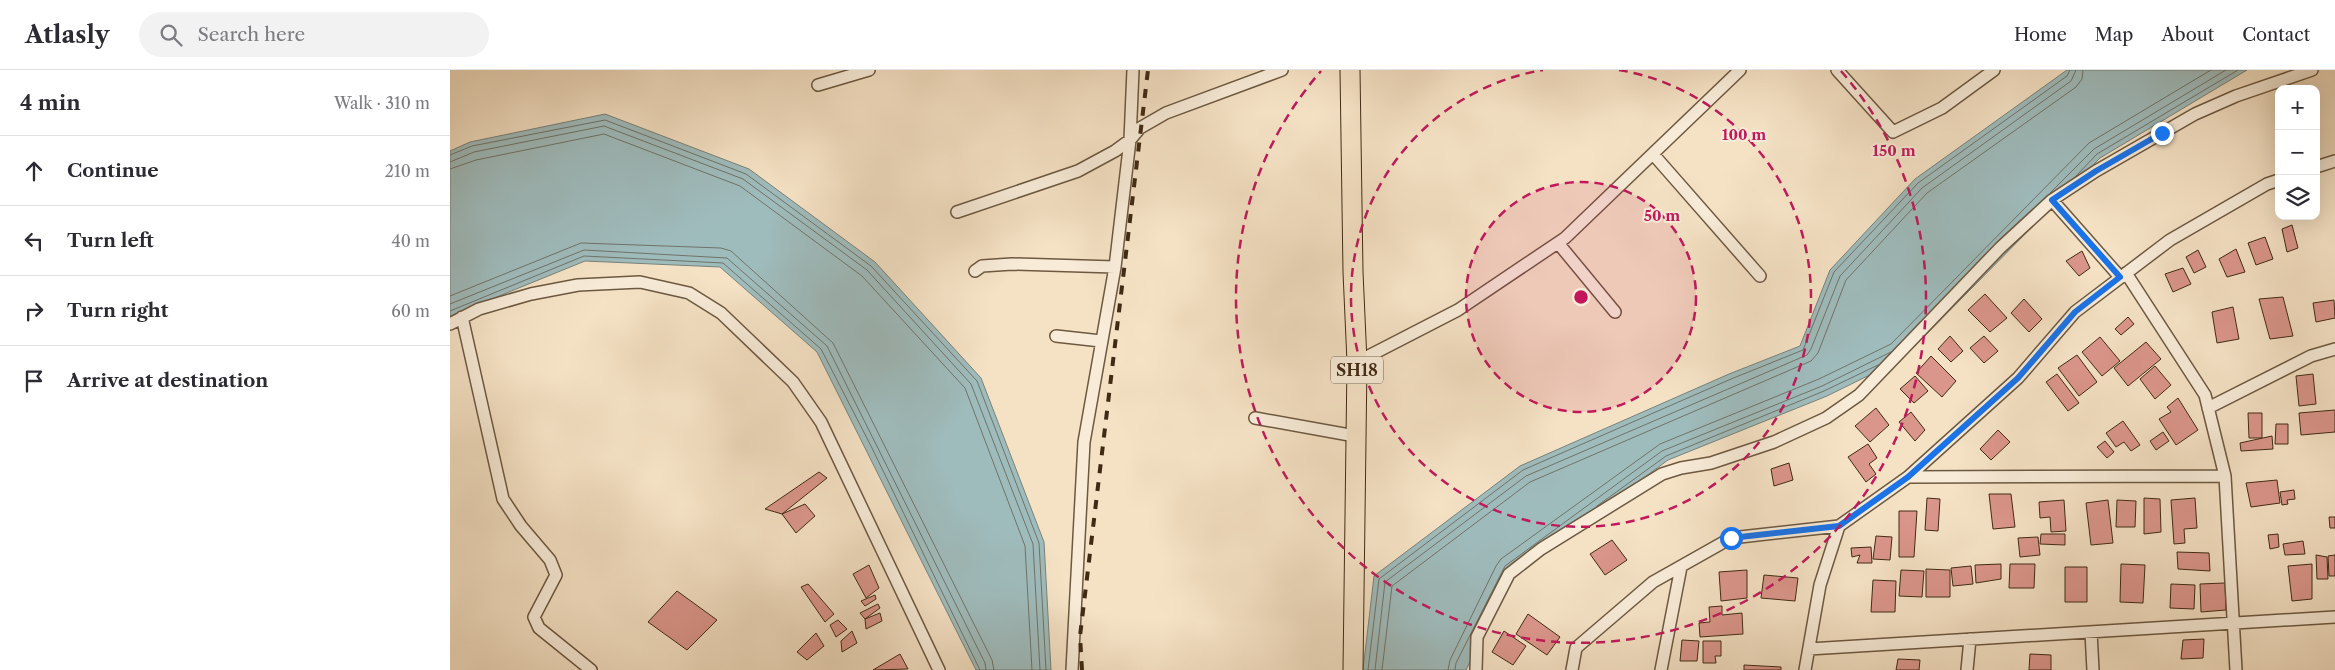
<!DOCTYPE html>
<meta charset="utf-8">
<style>
:root{--surface:#fff;--page:#f2f2f3;--text:#2b2b33;--muted:#7c7c81;--line:#e1e1e2}
body{margin:0;font-family:"Libre Caslon Text",serif;background:var(--page);color:var(--text)}
.controls{position:absolute;right:15px;top:15px;display:grid;overflow:hidden;border-radius:10px;box-shadow:0 5px 20px #0002}
.controls button{width:45px;height:45px;display:grid;place-items:center;padding:0;border:0;border-bottom:1px solid var(--line);background:var(--surface);color:var(--text);font:25px sans-serif}
.stop{position:absolute;width:15px;height:15px;margin:-11px;border:4px solid #1a73e8;border-radius:50%;background:#fff}
.stop.end{background:#1a73e8;border-color:#fff;box-shadow:0 1px 5px #0008}
.list{margin:0;padding:0;list-style:none}
h2{display:flex;justify-content:space-between;align-items:center;height:65px;margin:0;padding:0 20px;font-size:21px}
h2 small{font-size:16px;font-weight:400;color:var(--muted)}
.list li{display:grid;grid-template-columns:32px 1fr auto;gap:15px;align-items:center;box-sizing:border-box;height:70px;padding:0 20px;border-top:1px solid var(--line)}
.list b{display:block;font-size:19px;white-space:nowrap}
.list em{font-size:16px;font-style:normal;color:var(--muted)}
.icon{flex:none;width:28px;height:28px;fill:none;stroke:currentColor;stroke-width:2;stroke-linecap:round;stroke-linejoin:round}
.map{position:relative;flex:none;width:1885px;height:600px;overflow:hidden}
header{display:flex;align-items:center;gap:30px;box-sizing:border-box;height:70px;padding:0 25px;background:var(--surface);border-bottom:1px solid var(--line)}
header strong{font-size:24px}
nav{display:flex;gap:28px;margin-inline-start:auto;font-size:18px}
.search{width:350px;height:45px;background:var(--page);display:flex;align-items:center;gap:12px;box-sizing:border-box;padding:0 18px;border-radius:28px;color:var(--muted);font-size:19px}
main{display:flex}
aside{flex:1;background:var(--surface)}
.map>svg:first-child{display:block}
.water{fill:#9fbcbd;stroke:#798279}
.lines{fill:none;stroke-linecap:round;stroke-linejoin:round}
.shore{stroke:#707368;stroke-width:1}
.building{fill:#db968b;stroke:#402a14}
.street-casing{stroke:#6d5840;stroke-width:14}
.primary-casing{stroke:#402a14;stroke-width:21}
.street{stroke:#f8ecd9;stroke-width:11}
.primary{stroke:#f5e2c5;stroke-width:19}
.rail{stroke:#402a14;stroke-width:4;stroke-dasharray:9 9;stroke-linecap:butt}
.route{stroke:#1a73e8;stroke-width:6}
.ring{fill:none;stroke:#c2185b;stroke-width:2.5;stroke-dasharray:9 6}
.labels{text-anchor:middle;dominant-baseline:central;stroke-width:4;stroke-linejoin:round;paint-order:stroke}
.shield{fill:#f8ecd9;stroke:#77644f;stroke-width:1}
.shield-label{font-size:16px;font-weight:bold;fill:#402a14}
.centre{fill:#c2185b;stroke:#f8ecd9;stroke-width:2.5}
.ring-label{font-size:15px;text-anchor:middle;font-weight:bold;fill:#c2185b;stroke:#f8ecd9;stroke-width:4;stroke-linejoin:round;paint-order:stroke}
</style>
<header>
<strong>Atlasly</strong>
<div class="search"><svg class="icon" aria-label="search" viewBox="0 0 24 24"><circle cx="10" cy="10" r="6"/><path d="M15 15l6 6"/></svg>Search here</div>
<nav><a>Home</a><a>Map</a><a>About</a><a>Contact</a></nav>
</header>
<main>
<aside>
<h2>4 min<small>Walk · 310 m</small></h2>
<ul class="list">
<li><svg class="icon" aria-label="ahead" viewBox="0 0 24 24"><path d="M12 20V5M6 11l6-6 6 6"/></svg><div><b>Continue</b></div><em>210 m</em></li>
<li><svg class="icon" aria-label="left" viewBox="0 0 24 24"><path d="M17 20v-9H6M10 6l-5 5 5 5"/></svg><div><b>Turn left</b></div><em>40 m</em></li>
<li><svg class="icon" aria-label="right" viewBox="0 0 24 24"><path d="M7 20v-9h11M14 6l5 5-5 5"/></svg><div><b>Turn right</b></div><em>60 m</em></li>
<li><svg class="icon" aria-label="arrive" viewBox="0 0 24 24"><path d="M6 21V4h12l-3 4 3 4H6"/></svg><div><b>Arrive at destination</b></div></li>
</ul>
</aside>
<div class="map">
<svg width="1885" height="600" viewBox="0 0 1885 600">
<rect width="100%" height="100%" fill="#f5e2c5"/>
<filter id="stains"><feTurbulence type="fractalNoise" baseFrequency=".004" numOctaves="4"/><feColorMatrix values="0 0 0 0 .2 0 0 0 0 .09 0 0 0 0 .02 0 0 0 .5 -.17"/></filter>
<radialGradient id="worn" r=".72"><stop offset=".6" stop-color="#630" stop-opacity="0"/><stop offset="1" stop-color="#630" stop-opacity=".3"/></radialGradient>
<path class="water" d="M1617 0H1797L1650 88 1452 289 1377 326 1218 390 1063 504 1016 600H913L924 506 1070 396 1279 304 1350 276 1380 200 1465 109Z
M155 44 299 99 425 192 531 308 594 472 601 600H526L367 282 270 197 135 191 0 246V81L20 72Z"/>
<g class="lines">
<path class="shore" d="M0 85 22 76 155 50 296 104 421 196 527 311 589 473 596 600
M0 92 24 82 154 56 293 109 417 200 521 314 583 474 590 600
M0 99 26 90 154 64 290 116 412 206 515 318 575 476 582 600
M1625 107 1647 84 1788 0
M1600 123 1644 79 1776 0
M0 226 131 173 271 178 281 181 383 273 542 590 544 600
M0 234 134 180 277 188 377 276 535 593 536 600
M0 241 134 186 273 193 371 279 421 376 530 600
M1147 436 1216 386 1374 321 1428 295
M918 600 929 509 1073 400 1281 309 1353 280 1384 202 1468 113 1617 6 1620 0
M925 600 935 512 1076 406 1357 285 1361 279 1390 206 1472 118 1621 11 1626 0
M932 600 942 516 1080 412 1361 291 1368 283 1396 210 1477 123 1626 17 1632 9 1633 0
M998 600 1000 590 1046 496 1051 489 1210 374 1369 309 1441 274 1639 73 1761 0
M1005 600 1006 593 1055 496 1212 381 1372 316 1441 282"/>
</g>
<path class="building" d="M1842 155 1848 178 1837 182 1832 159Z
M1815 167 1823 189 1806 195 1798 173Z
M1786 179 1795 202 1777 207 1769 189Z
M1748 180 1756 197 1744 203 1736 187Z
M1632 181 1640 198 1629 206 1616 191Z
M1733 198 1741 214 1723 222 1715 204Z
M1535 224 1557 248 1540 262 1518 240Z
M1833 227 1843 266 1820 269 1809 229Z
M1574 229 1592 249 1579 262 1561 243Z
M1884 230 1885 248 1866 252 1863 233Z
M1783 237 1789 269 1767 273 1762 242Z
M1678 247 1684 254 1671 265 1665 259Z
M1500 266 1513 281 1501 292 1488 279Z
M1534 266 1548 281 1534 293 1520 278Z
M1650 267 1670 291 1652 306 1632 282Z
M1696 272 1711 289 1678 316 1664 298Z
M1627 285 1647 312 1629 326 1608 298Z
M1481 286 1506 311 1492 327 1466 303Z
M1705 296 1721 315 1705 329 1690 309Z
M1607 304 1629 333 1618 341 1596 312Z
M1863 304 1866 334 1849 336 1846 306Z
M1465 306 1478 321 1464 333 1450 319Z
M1728 328 1748 360 1726 375 1709 349 1721 342 1717 337Z
M1426 338 1439 355 1420 372 1405 356Z
M1885 340V362L1851 365 1849 343Z
M1461 342 1475 360 1465 371 1449 352Z
M1798 343H1812V368H1799Z
M1673 351 1690 375 1681 381 1674 372 1666 377 1656 363Z
M1826 354H1838V374H1825Z
M1548 360 1560 372 1541 390 1530 379Z
M1713 362 1719 371 1706 380 1700 371Z
M1822 366 1823 379 1791 381 1790 373Z
M1655 371 1664 382 1657 388 1647 377Z
M1418 374 1427 388 1419 394 1426 404 1416 412 1398 387Z
M1339 393 1343 410 1324 416 1321 399Z
M369 402 377 408 332 444 315 439Z
M1827 410 1830 433 1801 437 1796 413Z
M1844 420 1845 429 1837 430 1838 434 1832 435 1830 422Z
M1539 424H1561L1565 457 1543 459Z
M1477 428 1490 429 1488 461 1475 460Z
M1694 428 1710 429 1711 462 1694 464Z
M1745 428 1747 458 1734 459 1735 473 1724 474 1721 430Z
M1614 430 1616 461 1601 462 1600 447 1590 448 1589 432Z
M1658 430 1663 473 1641 475 1636 433Z
M1667 430 1686 431 1685 457H1666Z
M355 434 365 446 346 463 332 444Z
M1449 441H1467L1464 487H1449Z
M1879 447H1885V458H1880Z
M1591 464H1615V475L1590 474Z
M1828 464 1829 477 1820 479 1818 465Z
M1426 466 1442 467 1440 490 1423 489Z
M1588 467 1590 485 1570 487 1568 468Z
M1162 470 1177 490 1155 505 1140 484Z
M1853 471 1855 484 1835 485 1833 474Z
M1421 477 1422 493H1407L1410 485 1402 487 1401 478Z
M1727 482 1759 483 1760 501 1728 499Z
M1866 485 1877 487 1878 509H1867Z
M1885 485V506H1879L1878 486Z
M1551 494V509L1526 513 1525 495Z
M1560 494H1585L1584 518H1559Z
M1671 494 1695 495 1693 533 1670 532Z
M1862 494V529L1842 531 1838 496Z
M419 495 429 518 416 528 403 504Z
M1521 496 1523 514 1503 516 1501 498Z
M1615 497H1637V532H1615Z
M1476 499 1500 500V527H1476Z
M1297 500V528L1271 531 1269 502Z
M1451 500 1474 501 1472 527 1449 526Z
M1314 505 1348 508 1345 531 1311 528Z
M1423 510 1446 511 1445 542H1421Z
M1775 513 1776 540 1751 542 1750 514Z
M358 514 384 544 375 552 351 517Z
M1721 514 1745 515 1744 539 1720 538Z
M227 521 267 550 237 580 198 552Z
M425 525 426 529 415 536 411 531Z
M428 534 430 538 415 549 410 543Z
M1272 536V545L1292 543 1293 564 1250 567 1249 553 1260 552 1259 537Z
M430 543 432 551 416 559 415 549Z
M1078 544 1110 567 1097 585 1066 564Z
M388 550 397 559 386 567 380 555Z
M402 561 407 573 392 582 391 571Z
M1054 561 1076 576 1063 595 1042 582Z
M366 563 374 576 357 590 347 582Z
M1754 569 1753 588 1731 589 1733 570Z
M1232 570 1249 571 1247 591H1230Z
M1253 571H1271V586H1265L1266 593H1253Z
M450 584 458 599 423 600Z
M1580 584 1601 585V600H1579Z
M1448 589 1470 590 1469 600H1446Z
M1294 595 1331 597V600H1294Z"/>
<g class="lines">
<g class="street-casing">
<path id="street" d="M1387 0 1443 62 1492 38 1544 0
M368 15 419 0
M1203 84 1310 206
M1866 97 1885 91
M1602 130 1670 207
M507 142 628 101 665 81 680 70 690 58 716 43 832 0
M1108 173 1165 242
M525 201 532 196 562 194 665 197
M1676 203 1755 325 1775 406 1786 600
M12 247 53 429 71 456 100 490 106 505 84 547 89 558 141 600
M0 254 29 239 81 224 128 215 190 212 239 223 271 243 343 312 371 352 489 600
M606 266 651 271
M907 292 1008 240 1115 168 1290 0
M1758 338 1861 286 1885 279
M805 348 905 366
M1458 407 1775 406
M1641 562 1643 600
M1359 579 1885 547
M622 600 634 372 665 197 680 70 683 0
M1026 600 1027 567 1059 504 1091 479 1212 404 1231 398 1261 393 1324 372 1376 348 1409 325 1550 178 1602 130 1646 101 1745 44 1786 26 1862 0
M1122 600 1126 578 1203 512 1281 468 1389 456
M1211 600 1231 497
M1355 600 1370 515 1389 456 1458 407 1568 308 1625 242 1720 170 1817 114 1829 110
M1517 600 1520 569"/>
</g>
<g class="primary-casing">
<path id="primary" d="M900 0 903 202 907 292 903 600"/>
</g>
<use href="#street" class="street"/>
<use href="#primary" class="primary"/>
<path class="rail" d="M632 600 630 566 698 0"/>
</g>
<g class="lines">
<path class="route" d="M1281 468 1389 456 1458 407 1568 308 1625 242 1670 207 1602 130 1646 101 1712 63"/>
</g>
<circle cx="1131" cy="227" r="115" fill="#c2185b" fill-opacity=".12"/>
<g class="ring">
<circle cx="1131" cy="227" r="115"/>
<path d="M1169 0A230 230 0 1 1 1093 0"/>
<path d="M1391 1A345 345 0 1 1 871 1"/>
</g>
<g class="labels">
<rect class="shield" x="881" y="286.5" width="52" height="27" rx="4"/>
<g class="shield-label">
<text x="907" y="300">SH18</text>
</g>
</g>
<circle cx="1131" cy="227" r="8" class="centre"/>
<g class="ring-label">
<text x="1294" y="70">100 m</text>
<text x="1444" y="86">150 m</text>
<text x="1212" y="151">50 m</text>
</g>
<rect width="100%" height="100%" filter="url(#stains)"/>
<rect width="100%" height="100%" fill="url(#worn)"/>
</svg>
<div class="controls">
<button>+</button>
<button>−</button>
<button><svg class="icon" aria-label="layers" viewBox="0 0 24 24"><path d="M12 4l9 5-9 5-9-5zM3 14l9 5 9-5"/></svg></button>
</div>
<div class="stop" style="left:1281px;top:468px"></div>
<div class="stop end" style="left:1712px;top:63px"></div>
</div>
</main>
